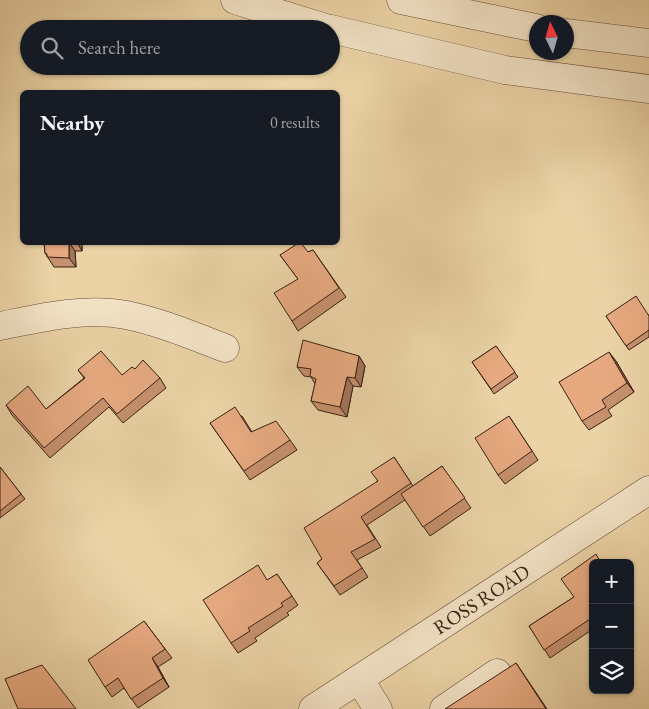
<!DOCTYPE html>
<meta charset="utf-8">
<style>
:root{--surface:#171b24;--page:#242831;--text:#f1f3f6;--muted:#9ea1a6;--line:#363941}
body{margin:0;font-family:"EB Garamond",serif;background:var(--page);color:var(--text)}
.controls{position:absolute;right:15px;bottom:15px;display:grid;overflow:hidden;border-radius:8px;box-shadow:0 1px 4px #0004}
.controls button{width:45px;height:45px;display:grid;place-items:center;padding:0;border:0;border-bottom:1px solid var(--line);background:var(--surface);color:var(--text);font:25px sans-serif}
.compass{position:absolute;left:529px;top:15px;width:45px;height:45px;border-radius:50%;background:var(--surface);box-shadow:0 1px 4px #0004;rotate:355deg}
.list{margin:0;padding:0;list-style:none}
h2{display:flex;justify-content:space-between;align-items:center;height:65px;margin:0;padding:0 20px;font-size:21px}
h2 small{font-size:16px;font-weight:400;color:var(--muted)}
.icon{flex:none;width:28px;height:28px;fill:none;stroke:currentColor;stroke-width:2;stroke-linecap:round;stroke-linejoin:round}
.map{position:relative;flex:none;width:649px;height:709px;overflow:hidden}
.search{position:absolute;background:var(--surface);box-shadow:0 1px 4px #0004;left:20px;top:20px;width:320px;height:55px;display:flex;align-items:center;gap:12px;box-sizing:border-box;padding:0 18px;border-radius:28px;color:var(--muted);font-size:19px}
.panel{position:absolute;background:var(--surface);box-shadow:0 1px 4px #0004;left:20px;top:90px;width:320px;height:155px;border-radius:8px}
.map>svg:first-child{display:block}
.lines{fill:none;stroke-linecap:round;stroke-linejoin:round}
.minor-casing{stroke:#664d39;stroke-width:29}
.minor{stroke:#f2e2c5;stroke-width:28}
.wall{fill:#c6916e;stroke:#392015}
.shaded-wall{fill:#a1765a;stroke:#392015}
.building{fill:#e6a980;stroke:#392015}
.labels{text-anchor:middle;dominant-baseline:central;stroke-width:4;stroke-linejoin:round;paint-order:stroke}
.street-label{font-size:20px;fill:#392015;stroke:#f2e2c5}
</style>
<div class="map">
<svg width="649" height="709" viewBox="0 0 649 709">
<rect width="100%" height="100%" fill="#ebd3a6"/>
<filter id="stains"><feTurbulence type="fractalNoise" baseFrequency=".004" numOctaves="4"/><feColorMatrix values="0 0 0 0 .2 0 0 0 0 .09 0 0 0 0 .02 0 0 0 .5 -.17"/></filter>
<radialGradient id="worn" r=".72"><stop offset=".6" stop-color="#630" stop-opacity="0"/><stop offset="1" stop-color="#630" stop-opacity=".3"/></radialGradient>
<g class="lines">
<g class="minor-casing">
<g id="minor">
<path d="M235 0 329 29"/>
<path d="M401 0 536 28"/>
<path d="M331 29 505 70 649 89"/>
<path d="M566 33 649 43"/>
<path d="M0 326C40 318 85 307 126 315 161 322 193 336 225 348"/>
<path d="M359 679 378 709"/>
<path id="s1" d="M313 709 649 490"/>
<path d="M444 709 497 673"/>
</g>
</g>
<use href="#minor" class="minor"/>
</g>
<path class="wall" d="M44 242H105V243L82 244V251H75L76 267H54L45 253Z
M313 250 346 297 298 331 292 321 298 279 280 255 308 252Z
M649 315V337L629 350 606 316Z
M496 346 518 377 494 394 472 362Z
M359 356 365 366 361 387 353 386 347 417 318 410 311 401 315 384 311 377 304 376 297 367Z
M616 361 634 392 608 410 612 416 589 430 582 421Z
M135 369 160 378 166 388 123 423 109 407 50 458 12 415 6 405 46 409 84 378 78 370 122 375Z
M242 416 252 432 290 440 297 450 250 480 210 423Z
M509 416 538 460 505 484 498 475Z
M394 457 413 486 442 466 471 508 430 536 405 500 367 525 381 547 357 560 368 577 340 595 317 563 322 559Z
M0 467 25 499 0 518Z
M593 563V629L550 658 529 626 574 597Z
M277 574 298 605 287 613 289 615 255 638 257 641 238 653 231 643 268 580Z
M144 621 172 658 158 667 169 687 138 708 124 688 112 697 105 687Z"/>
<path class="shaded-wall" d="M69 242 75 251 76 267 69 258Z
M77 242H81L82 244V251Z
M609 352 616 361 634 392 627 383Z
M359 356 365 366 361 387 355 378Z
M347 377 353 386 347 417 340 407Z
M152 658 158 667 169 687 163 678Z
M516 663 531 685 547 709H546Z"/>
<path class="building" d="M44 242H69V258L47 257V254L45 253Z
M300 242 308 252 313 250 339 288 292 321 274 293 298 279 280 255Z
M636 296 649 316V330L626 346 606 316Z
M303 340 359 356 355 378 347 377 340 407 311 401 316 379 310 376 311 369 297 367Z
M496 346 515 372 491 389 472 362Z
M101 351 122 375 132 367 135 369 143 360 160 378 117 414 103 398 44 448 6 405 28 386 46 409 85 378 78 370Z
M609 352 627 383 602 400 606 407 582 421 559 382Z
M235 407 251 432 276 421 290 440 244 471 210 423Z
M509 416 532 451 498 475 475 438Z
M394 457 411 483 361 517 375 539 351 552 362 568 334 586 317 563 322 559 304 528 378 481 371 472Z
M442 466 465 498 423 527 401 494Z
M0 467 21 494 0 511Z
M596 554 601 563H593V617L544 650 529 626 574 597 561 579Z
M258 565 267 580 277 574 292 596 281 603 283 606 248 628 250 631 231 643 203 600Z
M144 621 165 649 152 658 163 678 131 699 118 678 105 687 88 660Z
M516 663 546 709H445Z
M42 665 76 709H18L5 679Z"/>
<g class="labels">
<g class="street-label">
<text stroke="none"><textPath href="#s1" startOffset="201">ROSS ROAD</textPath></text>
</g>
</g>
<rect width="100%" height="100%" filter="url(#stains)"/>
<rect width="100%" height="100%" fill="url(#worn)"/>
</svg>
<div class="controls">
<button>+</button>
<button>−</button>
<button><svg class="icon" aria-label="layers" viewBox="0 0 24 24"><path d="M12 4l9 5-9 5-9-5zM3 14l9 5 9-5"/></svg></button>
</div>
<svg class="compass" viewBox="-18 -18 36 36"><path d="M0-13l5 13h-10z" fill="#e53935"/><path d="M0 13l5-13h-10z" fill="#9ea1a6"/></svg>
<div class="search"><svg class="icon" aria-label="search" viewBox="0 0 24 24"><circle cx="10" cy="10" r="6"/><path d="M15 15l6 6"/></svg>Search here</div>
<section class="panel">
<h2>Nearby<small>0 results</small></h2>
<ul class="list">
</ul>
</section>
</div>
